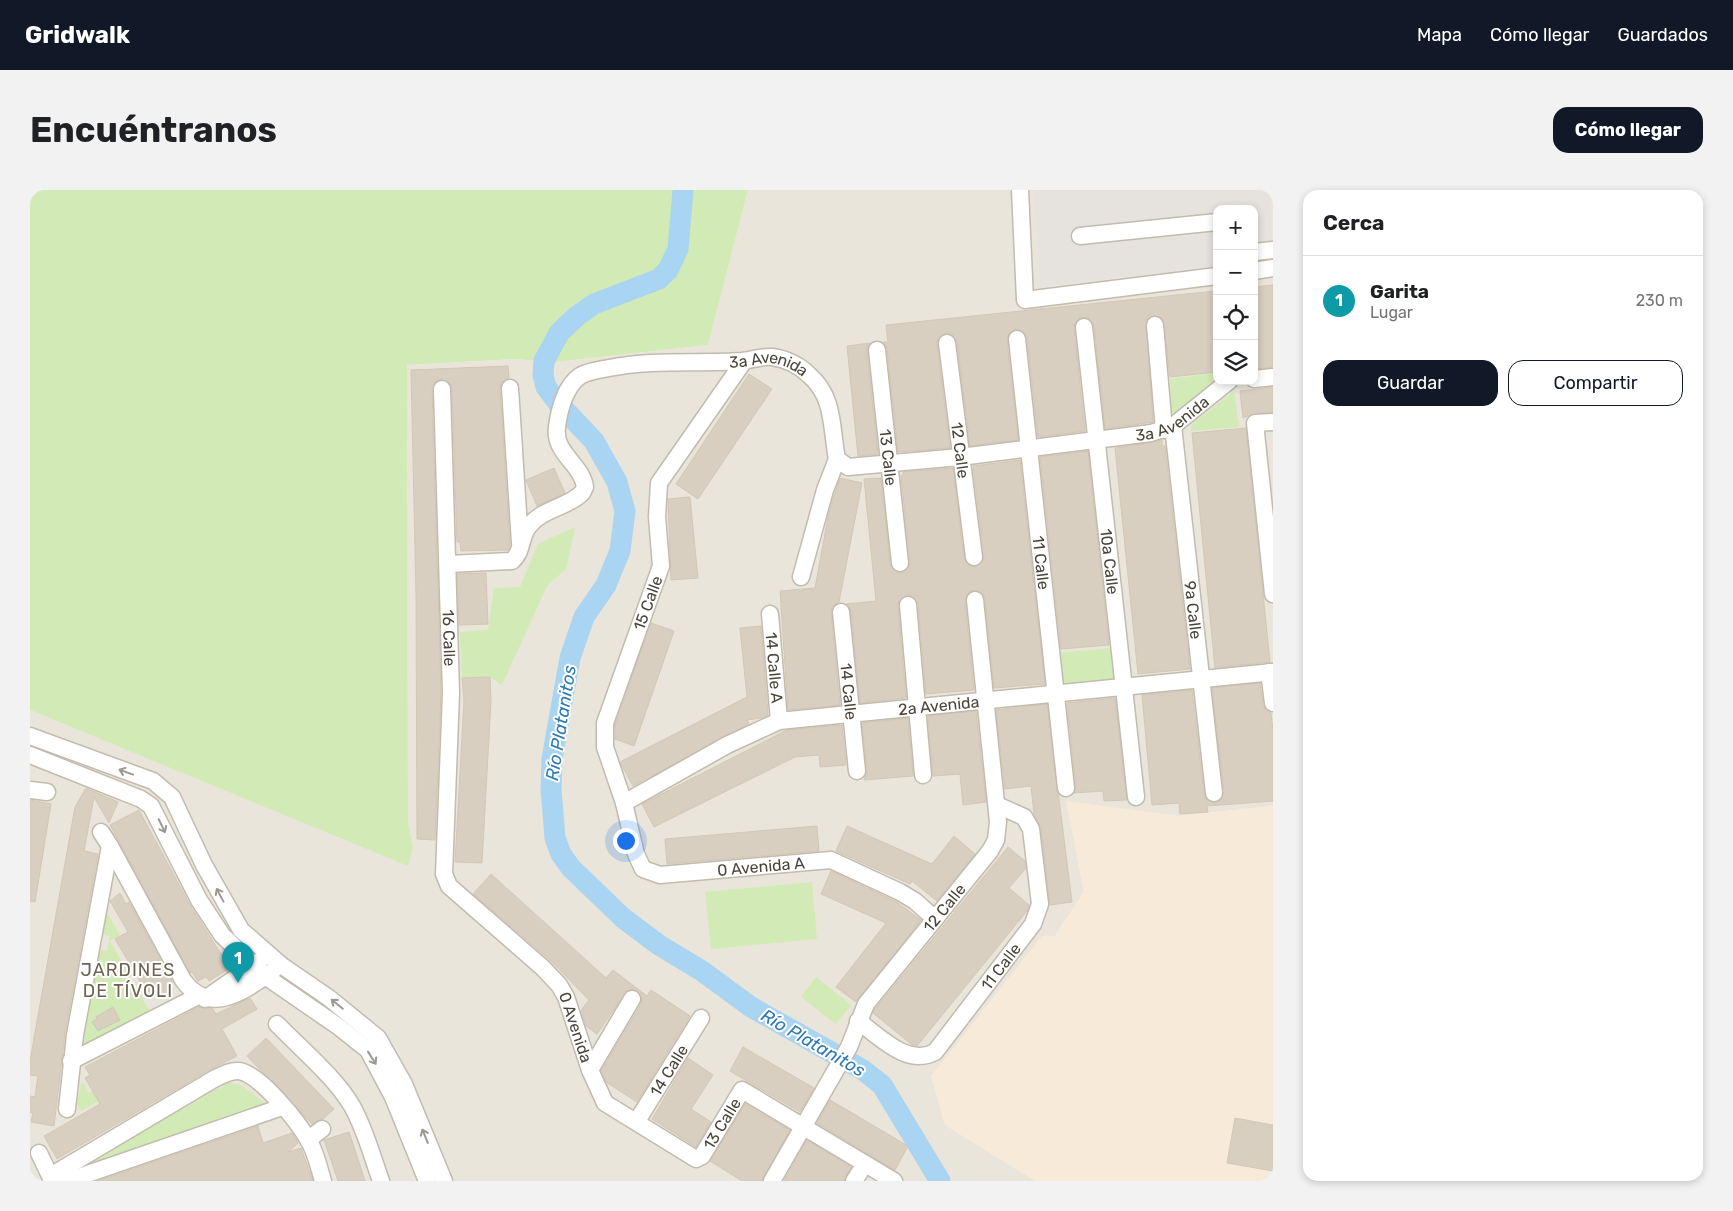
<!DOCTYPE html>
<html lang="es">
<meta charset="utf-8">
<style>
:root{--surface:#fff;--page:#f2f2f2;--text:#202124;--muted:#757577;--line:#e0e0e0;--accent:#111827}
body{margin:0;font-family:Rubik,sans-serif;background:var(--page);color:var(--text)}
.controls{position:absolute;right:15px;top:15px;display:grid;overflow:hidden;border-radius:10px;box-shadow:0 2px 8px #0003}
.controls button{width:45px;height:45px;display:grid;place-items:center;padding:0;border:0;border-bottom:1px solid var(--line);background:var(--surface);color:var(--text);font:25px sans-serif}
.you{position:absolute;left:595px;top:650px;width:18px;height:18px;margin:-12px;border:4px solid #fff;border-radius:50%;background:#1a73e8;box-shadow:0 0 0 8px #1a73e833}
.badge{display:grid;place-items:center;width:32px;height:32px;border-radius:50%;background:var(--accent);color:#fff;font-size:16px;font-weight:700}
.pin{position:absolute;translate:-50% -41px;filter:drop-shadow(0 1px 2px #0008)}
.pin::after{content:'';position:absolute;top:26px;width:18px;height:15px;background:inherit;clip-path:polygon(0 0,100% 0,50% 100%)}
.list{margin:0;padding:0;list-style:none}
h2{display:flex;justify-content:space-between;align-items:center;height:65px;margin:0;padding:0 20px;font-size:21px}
h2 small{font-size:16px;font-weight:400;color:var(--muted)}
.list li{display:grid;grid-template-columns:32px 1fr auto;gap:15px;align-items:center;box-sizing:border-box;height:90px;padding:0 20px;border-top:1px solid var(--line)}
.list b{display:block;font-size:19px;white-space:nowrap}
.list p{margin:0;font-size:16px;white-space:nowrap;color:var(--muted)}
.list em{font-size:16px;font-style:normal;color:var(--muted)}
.actions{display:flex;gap:10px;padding:15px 20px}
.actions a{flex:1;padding:11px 0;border:1px solid var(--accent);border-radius:15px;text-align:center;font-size:18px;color:var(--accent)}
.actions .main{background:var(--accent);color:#fff}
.icon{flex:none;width:28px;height:28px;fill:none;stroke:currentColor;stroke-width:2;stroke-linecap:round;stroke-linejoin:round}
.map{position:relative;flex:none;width:1243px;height:991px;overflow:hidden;border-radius:15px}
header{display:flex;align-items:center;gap:30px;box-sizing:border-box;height:70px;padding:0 25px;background:var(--accent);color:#fff}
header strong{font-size:24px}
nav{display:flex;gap:28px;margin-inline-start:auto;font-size:18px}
.intro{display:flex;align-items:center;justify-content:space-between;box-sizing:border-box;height:120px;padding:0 30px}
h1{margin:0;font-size:35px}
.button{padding:12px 22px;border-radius:15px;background:var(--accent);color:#fff;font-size:18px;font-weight:700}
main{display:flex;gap:30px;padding:0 30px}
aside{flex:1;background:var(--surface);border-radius:15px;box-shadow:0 2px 8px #0003}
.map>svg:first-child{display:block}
.residential{fill:#eae5da;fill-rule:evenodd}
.commercial{fill:#f7ead8}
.industrial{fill:#e6e2dd}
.green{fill:#d2eab5}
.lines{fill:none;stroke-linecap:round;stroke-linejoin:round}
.river{stroke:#a9d4f2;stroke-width:21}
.building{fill:#d8cfc1;stroke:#d3c7b4}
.minor-casing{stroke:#c2bbae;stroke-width:19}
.minor{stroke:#fff;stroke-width:16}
.oneway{stroke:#9c9892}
.labels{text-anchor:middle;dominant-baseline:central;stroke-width:4;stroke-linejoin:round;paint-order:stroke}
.street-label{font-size:16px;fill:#4b4439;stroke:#fff}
.water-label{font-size:18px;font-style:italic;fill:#2e7ab2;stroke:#fff}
.neighbourhood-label{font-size:18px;letter-spacing:1px;fill:#6e6250;stroke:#fff}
</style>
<header>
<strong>Gridwalk</strong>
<nav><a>Mapa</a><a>Cómo llegar</a><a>Guardados</a></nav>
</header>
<div class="intro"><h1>Encuéntranos</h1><a class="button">Cómo llegar</a></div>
<main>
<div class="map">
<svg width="1243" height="991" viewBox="0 0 1243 991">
<rect width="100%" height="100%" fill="#f6f3ec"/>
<path class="residential" d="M718 0H1243V616L1148 626 1037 612 1054 702 1025 746 915 935 1006 991H0V520L378 675 383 658 378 632 377 175 484 169 525 172 678 155ZM1187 19H1224V191H1187Z"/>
<path class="commercial" d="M1036 611 1148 626 1243 616V991H1006L915 935 901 886 1012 746H1025L1054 702Z"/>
<path class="industrial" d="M1004 0H1240L1243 70 1224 72V19H1187V76L1010 97Z"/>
<path class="green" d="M0 0H718L678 155 525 172 484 169 377 175 378 632 383 658 378 676 0 520Z
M1187 183V191L1142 229 1140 189Z
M1204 201 1209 237 1161 241V235Z
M545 337 536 379 517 396 472 495 460 487 432 488 430 442 458 440 464 398 490 397 508 354Z
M1082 458 1085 492 1031 497 1027 463Z
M782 692 787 749 681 759 675 702Z
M75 719 90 745 80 751 120 822 53 856 68 760 77 761 80 746 70 744Z
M786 787 821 815 806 834 771 807Z
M54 893 59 903 68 898 74 908 51 921 47 914 51 894Z
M198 893 211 895 241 918 42 981Z"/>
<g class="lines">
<path class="river" d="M653 0 648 59 638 80 629 89 564 114 547 126 529 143 514 171 513 185 516 197 528 213 564 251 587 292 595 321 590 361 576 395 554 427 540 468 522 569 521 599 525 648 531 664 541 678 593 728 629 755 672 781 721 817 833 880 852 895 910 991"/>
</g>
<path class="building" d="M1243 95V177L1224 179V97Z
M1185 101 1187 182 1140 187 1133 130 1125 125 1116 130 1123 232 1075 239 1064 136 1058 128 1052 127 1045 133 1044 138 1055 241 1008 247 997 148 991 140 985 139 978 145 977 150 988 250 940 256 927 152 921 144 915 143 908 149 907 154 920 258 868 262 857 159 853 152H858L856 135Z
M840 153 837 161 848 264 828 266 817 156Z
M478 176 479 188 471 193 470 199 480 355 479 360 431 361 430 352H427L422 199 420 193 412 189 406 191 402 199 411 503 405 650 387 649 386 405 381 180Z
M719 184 742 199 668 309 646 294Z
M1243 197V222L1224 223 1213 228 1210 201Z
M1216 238 1240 472 1185 478 1162 243Z
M1132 250V256H1135L1160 479 1108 484 1085 258Z
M1058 261 1079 455 1031 459 1010 267Z
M990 270 1015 494 964 498 955 409 953 404 944 400 939 402 935 411 944 500 896 504 888 414 883 406 877 405 869 410 868 416 876 508 830 513 821 421 816 414 846 411 834 289 851 288 860 374 866 382 872 383 879 377 880 372 871 286 873 285V282L923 278 934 368 940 376 946 377 953 371 954 366 943 276Z
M524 278 535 303 507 316 496 290Z
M810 288 832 293 809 412 802 417 801 423 810 515 758 520 750 401 785 398 799 322Z
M660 307 668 388 641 390 638 309Z
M456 383 458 434 429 435 427 384Z
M621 433 644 441 604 556 585 549V535Z
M731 436 738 525 731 528 717 530 719 534 603 596 590 572 717 507 710 438Z
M460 487 461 511 452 673 425 672 434 511 432 488Z
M1230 493 1233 515 1235 519 1241 523 1243 540V611L1177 616 1178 622 1150 624 1149 613 1122 615 1112 505 1162 500 1174 604 1176 609 1185 613 1190 611 1194 602 1182 498Z
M1085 508 1097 610 1074 611 1073 601 1044 603 1046 597 1037 513Z
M1017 514 1042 712 1020 715 1011 638 1004 624 1001 596 975 599 966 520Z
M946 521 956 612 933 615 930 584 903 586 898 526Z
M878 528 883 586 834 590 837 580 832 533Z
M812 535 816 575 790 577 789 565 765 567 624 637 612 614 757 540Z
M56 598 88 612 79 633 64 607 54 661 68 664 35 843 24 936 1 932 3 923 0 922V906L5 907 8 886 0 885V871L45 617Z
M0 610 21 614 5 712 0 711Z
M109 620 160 715 200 778 179 791 176 787 168 791 162 782 160 783 80 635Z
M787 636 789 661 637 674 635 649Z
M817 636 902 674 924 646 945 664 907 711 882 691 880 694 806 661Z
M978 657 995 671 996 678 979 698 999 715 997 721 887 856 881 854 843 823 845 819Z
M801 681 865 711 891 730 826 812 806 797 856 733 791 704Z
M461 684 576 788 583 780 617 806 621 800 660 826 607 912 576 892 571 881 611 814 610 804 603 799 597 801 567 844 556 836 551 820 559 810 520 770 443 704Z
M90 703 96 714 99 712 143 793 140 794 143 799 131 806 126 798 117 803 85 749 98 742 80 711Z
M220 808 227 819 192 839 207 866 179 880 27 969 14 946 70 914 55 888 60 885 55 877 169 817 182 818 186 824Z
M83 817 90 830 68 841 62 832 67 829 66 827Z
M236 848 304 919 293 929 282 934 217 866Z
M713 857 784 898 770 922 700 881Z
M658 868 683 885 661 919 681 932 666 957 622 929Z
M800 910 878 956 865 980 787 933Z
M715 914 760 940 732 991H712L680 971Z
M1205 928 1243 935V981L1197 973Z
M228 936 233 953 262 943 268 953 258 962 271 958 283 991H68Z
M319 942 327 966 335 991H308L294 950Z
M777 950 821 977 814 991H754Z"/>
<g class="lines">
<g class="minor-casing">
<g id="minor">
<path d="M990 0 995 110 1187 86"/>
<path d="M1050 46 1187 32"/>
<path d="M1224 62 1243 60"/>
<path d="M1224 81 1243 78"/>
<path d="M1125 135 1134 240"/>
<path id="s1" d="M1054 137 1106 607"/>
<path id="s2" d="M987 149 1036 598"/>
<path id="s3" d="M917 153 944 367"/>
<path id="s4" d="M847 160 870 373"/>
<path id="s5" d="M714 171 629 293 627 327 631 376 575 533V557L594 613 606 664 613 679 630 685 801 670 870 702 885 711 904 728"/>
<path d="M1224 189 1243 187"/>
<path d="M480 198 490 353"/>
<path id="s6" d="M412 199 421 503 414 684 419 696 513 778 529 795 536 807 560 880 575 913 666 969 672 966 712 900 864 991"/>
<path d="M1243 232 1225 233 1243 404"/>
<path id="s7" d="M1143 236 1184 603"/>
<path id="s8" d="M418 374 482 371C493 362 490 346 499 336 513 318 537 318 552 303L555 297C552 274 523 263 527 237 529 221 535 196 550 186 558 181 569 180 579 178 623 169 667 174 712 171 722 170 732 166 742 167 756 169 769 175 779 185 805 207 801 239 807 269L818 277 930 267 1121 243 1143 236 1199 191"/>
<path d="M771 387 795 300 807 269"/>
<path d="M878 415 893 585"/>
<path id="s9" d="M811 422 827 581"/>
<path id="s10" d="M740 424 749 531"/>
<path d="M1239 482 1243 513"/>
<path d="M0 546 123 591 142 607 174 675 211 740 251 775 299 808 348 848 374 894 414 991"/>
<path d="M0 565 111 609 121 616 169 710 192 745 235 786 309 837 338 860 363 907 397 991"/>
<path d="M0 600 17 602"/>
<path id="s11" d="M594 613 697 555 749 531 1243 482"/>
<path d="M80 656 153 790C180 827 214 801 243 781"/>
<path d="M175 809 231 770"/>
<path id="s12" d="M828 831C849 846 877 877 905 862L1003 734 1010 714 1001 639 994 627 967 615"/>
<path d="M247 834C271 859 305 887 322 916 335 939 342 966 351 991"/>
<path d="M41 871 168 806"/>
<path d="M560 880 602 809"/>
<path d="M37 919 45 845 80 656 71 642"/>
<path id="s13" d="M607 931 671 828"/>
<path d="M278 950 292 939"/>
<path d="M9 963 21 988"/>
<path d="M21 991 24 984 184 889C192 885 201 880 209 881 230 884 269 933 279 951 286 963 289 978 293 991"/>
<path d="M37 991 252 917"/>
<path id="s14" d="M742 991 819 857 836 814 960 661 966 650 968 632 945 410"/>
<path d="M824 991 835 974"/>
</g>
</g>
<use href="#minor" class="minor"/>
</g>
<defs><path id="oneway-shaft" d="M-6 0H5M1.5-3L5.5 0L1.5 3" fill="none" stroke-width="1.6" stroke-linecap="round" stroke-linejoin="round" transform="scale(1.25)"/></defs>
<g class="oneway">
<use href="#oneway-shaft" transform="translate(96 582) rotate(-160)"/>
<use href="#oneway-shaft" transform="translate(132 636) rotate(64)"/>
<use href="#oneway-shaft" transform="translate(190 705) rotate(-118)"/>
<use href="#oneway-shaft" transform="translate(307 814) rotate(-141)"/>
<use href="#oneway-shaft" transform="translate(342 868) rotate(58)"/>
<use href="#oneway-shaft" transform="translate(395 946) rotate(-112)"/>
</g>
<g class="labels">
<g class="street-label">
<text stroke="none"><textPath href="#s8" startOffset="490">3a Avenida</textPath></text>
<text stroke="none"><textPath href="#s8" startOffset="969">3a Avenida</textPath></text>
<text stroke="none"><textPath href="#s3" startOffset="108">12 Calle</textPath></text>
<text stroke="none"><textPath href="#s4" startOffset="108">13 Calle</textPath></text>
<text stroke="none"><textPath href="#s1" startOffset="236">10a Calle</textPath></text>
<text stroke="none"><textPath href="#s2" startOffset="225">11 Calle</textPath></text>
<text transform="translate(618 413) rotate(-70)">15 Calle</text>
<text stroke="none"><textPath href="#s7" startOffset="185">9a Calle</textPath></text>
<text stroke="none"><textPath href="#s6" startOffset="249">16 Calle</textPath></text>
<text stroke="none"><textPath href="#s10" startOffset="54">14 Calle A</textPath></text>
<text stroke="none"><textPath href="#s9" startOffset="80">14 Calle</textPath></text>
<text stroke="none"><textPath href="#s11" startOffset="336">2a Avenida</textPath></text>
<text stroke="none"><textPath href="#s5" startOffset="670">0 Avenida A</textPath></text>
<text stroke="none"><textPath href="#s14" startOffset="325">12 Calle</textPath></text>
<text stroke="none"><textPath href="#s12" startOffset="196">11 Calle</textPath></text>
<text stroke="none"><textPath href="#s6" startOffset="692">0 Avenida</textPath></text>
<text stroke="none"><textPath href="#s13" startOffset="60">14 Calle</textPath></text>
<text stroke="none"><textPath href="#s6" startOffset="925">13 Calle</textPath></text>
</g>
<g class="water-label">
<text transform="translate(531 533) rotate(-81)">Río Platanitos</text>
<text transform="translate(783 853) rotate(30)">Río Platanitos</text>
</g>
<g class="neighbourhood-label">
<text x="98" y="780">JARDINES<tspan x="98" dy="21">DE TÍVOLI</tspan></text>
</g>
</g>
</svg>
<div class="controls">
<button>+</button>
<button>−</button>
<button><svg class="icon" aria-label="locate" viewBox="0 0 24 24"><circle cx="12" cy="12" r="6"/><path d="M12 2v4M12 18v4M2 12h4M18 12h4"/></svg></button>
<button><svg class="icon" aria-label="layers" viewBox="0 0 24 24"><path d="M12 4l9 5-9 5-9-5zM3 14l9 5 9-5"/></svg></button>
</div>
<div class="you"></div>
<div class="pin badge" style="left:208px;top:793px;background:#0f9aa8">1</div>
</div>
<aside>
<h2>Cerca<small></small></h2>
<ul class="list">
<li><span class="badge" style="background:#0f9aa8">1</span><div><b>Garita</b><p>Lugar</p></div><em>230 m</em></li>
</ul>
<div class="actions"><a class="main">Guardar</a><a>Compartir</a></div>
</aside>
</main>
